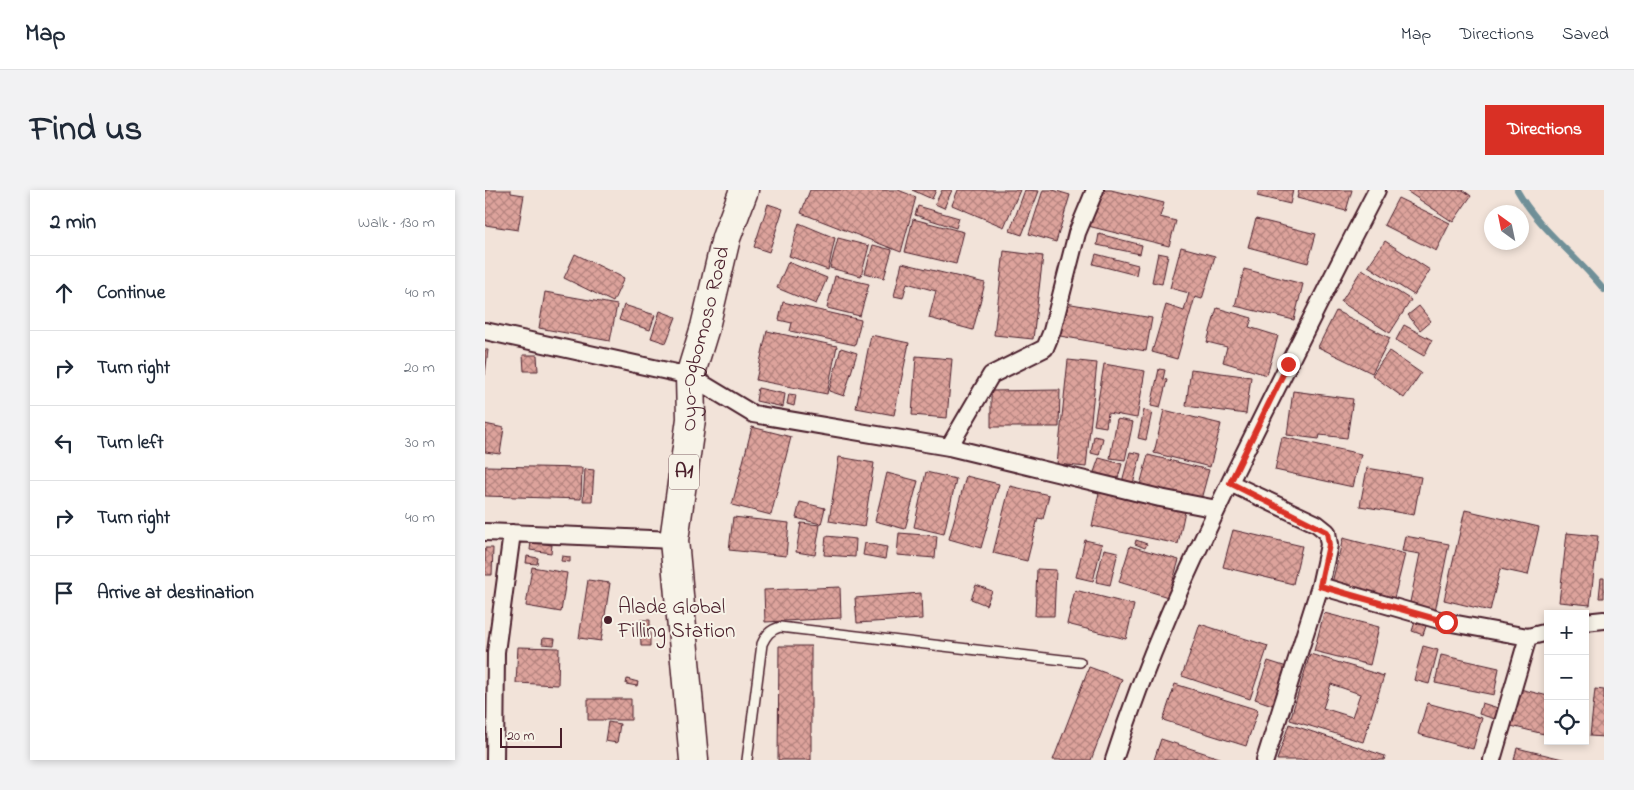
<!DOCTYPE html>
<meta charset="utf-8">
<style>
:root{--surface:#fff;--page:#f2f2f3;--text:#1f2937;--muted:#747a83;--line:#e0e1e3;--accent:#d93025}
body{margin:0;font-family:"Indie Flower",sans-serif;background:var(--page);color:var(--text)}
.controls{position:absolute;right:15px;bottom:15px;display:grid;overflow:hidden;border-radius:0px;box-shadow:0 2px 8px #0003}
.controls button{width:45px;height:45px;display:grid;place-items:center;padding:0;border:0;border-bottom:1px solid var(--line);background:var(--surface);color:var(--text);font:25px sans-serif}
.compass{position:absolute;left:999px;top:15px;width:45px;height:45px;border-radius:50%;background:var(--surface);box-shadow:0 2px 8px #0003;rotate:327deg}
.scale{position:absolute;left:15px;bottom:12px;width:62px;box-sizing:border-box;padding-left:5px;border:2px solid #4a1f2b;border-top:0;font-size:14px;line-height:18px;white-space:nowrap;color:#4a1f2b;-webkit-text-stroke:4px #f7f3e8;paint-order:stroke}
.stop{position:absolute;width:15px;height:15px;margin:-11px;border:4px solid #d93025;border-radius:50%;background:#fff}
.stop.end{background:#d93025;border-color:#fff;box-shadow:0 1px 5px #0008}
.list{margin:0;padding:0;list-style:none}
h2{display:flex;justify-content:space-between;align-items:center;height:65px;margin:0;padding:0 20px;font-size:21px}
h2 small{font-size:16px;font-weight:400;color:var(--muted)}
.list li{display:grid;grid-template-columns:32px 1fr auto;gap:15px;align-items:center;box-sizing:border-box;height:75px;padding:0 20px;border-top:1px solid var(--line)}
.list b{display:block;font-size:19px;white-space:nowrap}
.list em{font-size:16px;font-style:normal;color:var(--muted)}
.icon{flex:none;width:28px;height:28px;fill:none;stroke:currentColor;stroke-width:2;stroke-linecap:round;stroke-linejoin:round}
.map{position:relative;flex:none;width:1119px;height:570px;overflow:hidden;border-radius:0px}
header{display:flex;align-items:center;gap:30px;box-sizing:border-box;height:70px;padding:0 25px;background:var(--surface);border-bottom:1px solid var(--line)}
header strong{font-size:24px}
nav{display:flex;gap:28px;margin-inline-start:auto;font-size:18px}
.intro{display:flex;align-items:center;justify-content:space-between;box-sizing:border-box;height:120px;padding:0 30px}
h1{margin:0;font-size:35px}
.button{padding:12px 22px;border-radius:0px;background:var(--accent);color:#fff;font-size:18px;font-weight:700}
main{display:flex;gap:30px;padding:0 30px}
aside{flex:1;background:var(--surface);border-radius:0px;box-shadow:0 2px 8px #0003}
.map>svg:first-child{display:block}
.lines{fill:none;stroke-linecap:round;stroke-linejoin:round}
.stream{stroke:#709098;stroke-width:6}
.building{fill:url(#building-cross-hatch);stroke:#4a1f2b;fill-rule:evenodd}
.service-casing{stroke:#4a1f2b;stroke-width:12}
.minor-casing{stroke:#4a1f2b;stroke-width:20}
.trunk-casing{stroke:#4a1f2b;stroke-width:31}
.service{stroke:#f7f3e8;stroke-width:9}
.minor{stroke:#f7f3e8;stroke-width:16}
.trunk{stroke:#f7f3e8;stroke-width:28}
.route{stroke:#d93025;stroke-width:6}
.poi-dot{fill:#4a1f2b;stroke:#f7f3e8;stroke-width:2}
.labels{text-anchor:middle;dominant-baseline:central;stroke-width:4;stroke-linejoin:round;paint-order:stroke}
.shield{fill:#f7f3e8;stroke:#7e5f64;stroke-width:1}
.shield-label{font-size:20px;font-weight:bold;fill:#4a1f2b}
.street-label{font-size:21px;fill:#4a1f2b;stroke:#f7f3e8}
.poi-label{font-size:21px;fill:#4a1f2b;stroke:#f7f3e8;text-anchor:start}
</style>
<header>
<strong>Map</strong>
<nav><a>Map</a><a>Directions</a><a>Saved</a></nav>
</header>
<div class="intro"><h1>Find us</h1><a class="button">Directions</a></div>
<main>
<aside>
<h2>2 min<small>Walk · 130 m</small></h2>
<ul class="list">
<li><svg class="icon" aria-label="ahead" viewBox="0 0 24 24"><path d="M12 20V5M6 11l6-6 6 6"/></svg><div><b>Continue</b></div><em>40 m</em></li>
<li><svg class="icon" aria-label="right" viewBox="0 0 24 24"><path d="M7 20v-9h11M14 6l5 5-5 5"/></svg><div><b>Turn right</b></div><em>20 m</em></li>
<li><svg class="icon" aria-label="left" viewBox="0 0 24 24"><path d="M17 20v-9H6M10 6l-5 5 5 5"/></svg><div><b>Turn left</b></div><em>30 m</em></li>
<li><svg class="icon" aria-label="right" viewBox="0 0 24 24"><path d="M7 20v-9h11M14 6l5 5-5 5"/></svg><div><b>Turn right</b></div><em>40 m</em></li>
<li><svg class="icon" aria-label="arrive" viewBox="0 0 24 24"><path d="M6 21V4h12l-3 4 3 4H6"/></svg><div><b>Arrive at destination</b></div></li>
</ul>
</aside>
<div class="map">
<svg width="1119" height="570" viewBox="0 0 1119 570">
<defs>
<pattern id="building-cross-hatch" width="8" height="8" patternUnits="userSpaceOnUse" patternTransform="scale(1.25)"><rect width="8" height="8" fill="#dda39c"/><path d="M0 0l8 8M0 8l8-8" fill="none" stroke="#b5847f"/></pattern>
</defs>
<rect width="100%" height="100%" fill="#f2e3d9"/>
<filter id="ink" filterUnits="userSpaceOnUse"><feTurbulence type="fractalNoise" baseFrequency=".02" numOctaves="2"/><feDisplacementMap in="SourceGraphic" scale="10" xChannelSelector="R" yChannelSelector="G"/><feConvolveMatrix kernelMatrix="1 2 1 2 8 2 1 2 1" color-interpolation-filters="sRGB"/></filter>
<g filter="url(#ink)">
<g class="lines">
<path class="stream" d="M1032 0C1054 39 1091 65 1119 100"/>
</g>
<path class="building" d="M0 0H26V3L39 5 33 40 0 35Z
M325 0H413L431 7 416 62 316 23Z
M427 0H451L447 9Z
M457 0H467L459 18 450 14Z
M473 0H535L519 37 467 15Z
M540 0 554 1 537 45 525 41Z
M558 0H568L585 5 571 52 544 44Z
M612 0H626L679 13 675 27 691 31 684 56 603 36Z
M774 0H808L805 14 772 6Z
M814 0H867L861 21 812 8Z
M920 0H978L986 6 968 32Z
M913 8 965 33 951 61 899 35Z
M283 14 298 19 284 62 269 57Z
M433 16 474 28 471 38 430 25Z
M428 29 479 42 471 74 420 62Z
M771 29 831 44 823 73 763 57Z
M314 33 350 48 343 80 304 66Z
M614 44 657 55 655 64 612 55Z
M353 48 384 56 376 86 345 78Z
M900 51 945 80 929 105 883 76Z
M388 55 407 60 399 88 380 83Z
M696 57 730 66 717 109 710 107 692 169 667 162 681 115 699 121 704 103 685 98Z
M519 61 558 66 548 149 509 145Z
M673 63 683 65 677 94 667 92Z
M90 64 139 88 128 112 79 88Z
M611 64 653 75 651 85 608 74Z
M303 72 342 88 331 114 292 98Z
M417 73 500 93 488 140 444 128 451 101 422 93 418 108 409 106Z
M759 79 818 94 809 130 750 116Z
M877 79 926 110 905 143 856 112Z
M350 86 384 94 375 126 342 118Z
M60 102 132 115 125 151 54 138Z
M298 112 376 130 370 155 305 141 307 133 294 130Z
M581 113 667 128 661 161 575 146Z
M139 115 170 125 165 140 134 130Z
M934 116 946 131 935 140 923 125Z
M732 118 767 128 764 137 793 146 782 185 738 172 742 157 722 152Z
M175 121 191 127 181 153 166 148Z
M851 121 905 148 887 183 833 157Z
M919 135 947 150 939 166 911 150Z
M282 141 352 156 342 204 271 190Z
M386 145 424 153 409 225 371 218Z
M356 158 372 163 359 206 344 201Z
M0 160H3L0 185Z
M904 161 936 183 919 208 887 185Z
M38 165H52L53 181H39Z
M431 166 467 169 462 228 427 225Z
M583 170 612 173 601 277 572 274Z
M619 174 660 181 652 228 623 223 621 237 609 235Z
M674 179 680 180 678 189 682 190 675 218 666 216Z
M706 179 766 187 761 224 701 216Z
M273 198 300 204 298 217 271 211Z
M575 200 574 237H506V201Z
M808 201 868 209 862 248 835 245 834 249 802 245Z
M304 204 311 205 309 216 302 214Z
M659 220 667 222 661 250 653 248Z
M679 220 736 234 725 277 669 263Z
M632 229 648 232 640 270 625 268Z
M0 234 19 238 15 264 0 262Z
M267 237 306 247 286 325 247 315Z
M609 246 618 248 614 265 606 263Z
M797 247 876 264 868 297 790 280Z
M645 262 656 264 648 294 637 292Z
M663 265 724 280 715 313 654 299Z
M354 267 389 273 379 337 344 331Z
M614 268 637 274 632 291 608 285Z
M0 276 97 278 96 309 0 306Z
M882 278 936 287 929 325 875 316Z
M100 279 109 280 107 311H98Z
M441 282 471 289 459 344 429 337Z
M402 283 433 291 420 339 390 331Z
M481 286 514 294 496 358 464 349Z
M525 296 564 305 558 329 553 328 542 371 508 363Z
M615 298 701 316 693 354 607 336Z
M315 312 340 318 336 334 311 328Z
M980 320 1054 337 1043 385 1015 379 1005 421 959 410Z
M248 327 304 333 301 366 244 360Z
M316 333 335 335 330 365 311 362Z
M748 340 817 356 808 394 738 377Z
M414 343 452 346 450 368 412 365Z
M1082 343 1113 346 1105 415 1074 412Z
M341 346 371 349 370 367 339 365Z
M920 346 964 354 950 422 924 417 935 364 917 361Z
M858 348 920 364 909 408 847 393Z
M600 350 617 354 608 391 591 387Z
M651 350 662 354 660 358 650 354Z
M46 352 67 355 66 363 45 360Z
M380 353 402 357 400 369 378 365Z
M645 356 694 370 683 407 634 392Z
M0 358H8L7 385H0Z
M619 359 633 362 625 395 611 392Z
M42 366 53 368 52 374 41 373Z
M77 366 85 367V372L76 371Z
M47 377 82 383 76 422 41 416Z
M552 379 571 380 569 426H550Z
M1116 388H1119V408H1114Z
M103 390 125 393 116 451 94 448Z
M491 395 507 401 501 415 486 409Z
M355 397 356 428 280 432 279 400Z
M590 400 649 415 641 449 582 434Z
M436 403 437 429 372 433 370 408Z
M839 423 894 437 885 475 829 461Z
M155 430H165V456H156Z
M930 432 941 436 938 445 927 441Z
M715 434 783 456 765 509 697 486Z
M58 448 70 449 69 455 57 454Z
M294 456H326V570H293Z
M938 456 953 460 944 494 929 490Z
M33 457 74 458 73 495 31 493Z
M825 464 899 486 878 552 805 530ZM846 494 875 504 867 527 838 518Z
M956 465 1014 478 1009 505 950 493Z
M783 471 805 478 793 517 770 509Z
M604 477 637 489 606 570H568Z
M142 489 153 492 152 496 141 494Z
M690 494 773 520 761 556 678 530Z
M1035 499 1063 506V545L1026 536Z
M1110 499 1119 500V547L1105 546Z
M103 509H146V530H103Z
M942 513 997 528 988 559 933 544Z
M997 513 1013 518 1010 529 994 524Z
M123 532 135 534 132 553 120 551Z
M804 534 900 566 899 570H792Z
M676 549 741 570H669Z
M1032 558 1082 570H1029Z"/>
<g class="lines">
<g class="service-casing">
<path id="service" d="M262 570 277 454C281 445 285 440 295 437L595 472"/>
</g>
<g class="minor-casing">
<path id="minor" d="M0 141 205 186 268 224 464 257 675 308 732 319
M464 257 506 185 560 158 567 141 592 43 610 0
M745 293 832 334 842 342 844 355 835 396 780 570
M0 342 189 350
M835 396 961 432 1043 447 1063 442
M1100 432 1119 430
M10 570 11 462 27 343
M629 570C661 469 703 379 749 284 796 189 843 94 892 0
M1007 570 1043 447"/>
</g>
<g class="trunk-casing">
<g id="trunk">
<path id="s1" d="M209 570 189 350 206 229 205 186 220 137 241 48 259 0"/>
</g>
</g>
<use href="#service" class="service"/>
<use href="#minor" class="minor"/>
<use href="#trunk" class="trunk"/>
</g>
</g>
<g class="lines" filter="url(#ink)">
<path class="route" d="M803 174 745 293 842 342 844 355 835 396 961 432"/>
</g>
<circle class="poi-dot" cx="123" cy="430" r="5"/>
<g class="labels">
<rect class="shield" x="184" y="264.5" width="30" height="35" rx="4"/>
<g class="shield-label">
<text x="199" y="282">A1</text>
</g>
<g class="street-label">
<text stroke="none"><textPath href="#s1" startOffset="425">Oyo-Ogbomoso Road</textPath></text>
</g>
<g class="poi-label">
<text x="133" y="418">Alade Global<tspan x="133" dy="24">Filling Station</tspan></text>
</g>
</g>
</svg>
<div class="controls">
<button>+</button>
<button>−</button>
<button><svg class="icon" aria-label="locate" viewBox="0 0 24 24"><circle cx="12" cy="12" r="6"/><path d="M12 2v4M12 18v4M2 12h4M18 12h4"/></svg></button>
</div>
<svg class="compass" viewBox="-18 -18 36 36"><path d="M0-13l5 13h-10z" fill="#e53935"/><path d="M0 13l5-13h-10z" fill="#747a83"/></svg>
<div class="scale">20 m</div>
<div class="stop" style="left:961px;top:432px"></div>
<div class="stop end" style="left:803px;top:174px"></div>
</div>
</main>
